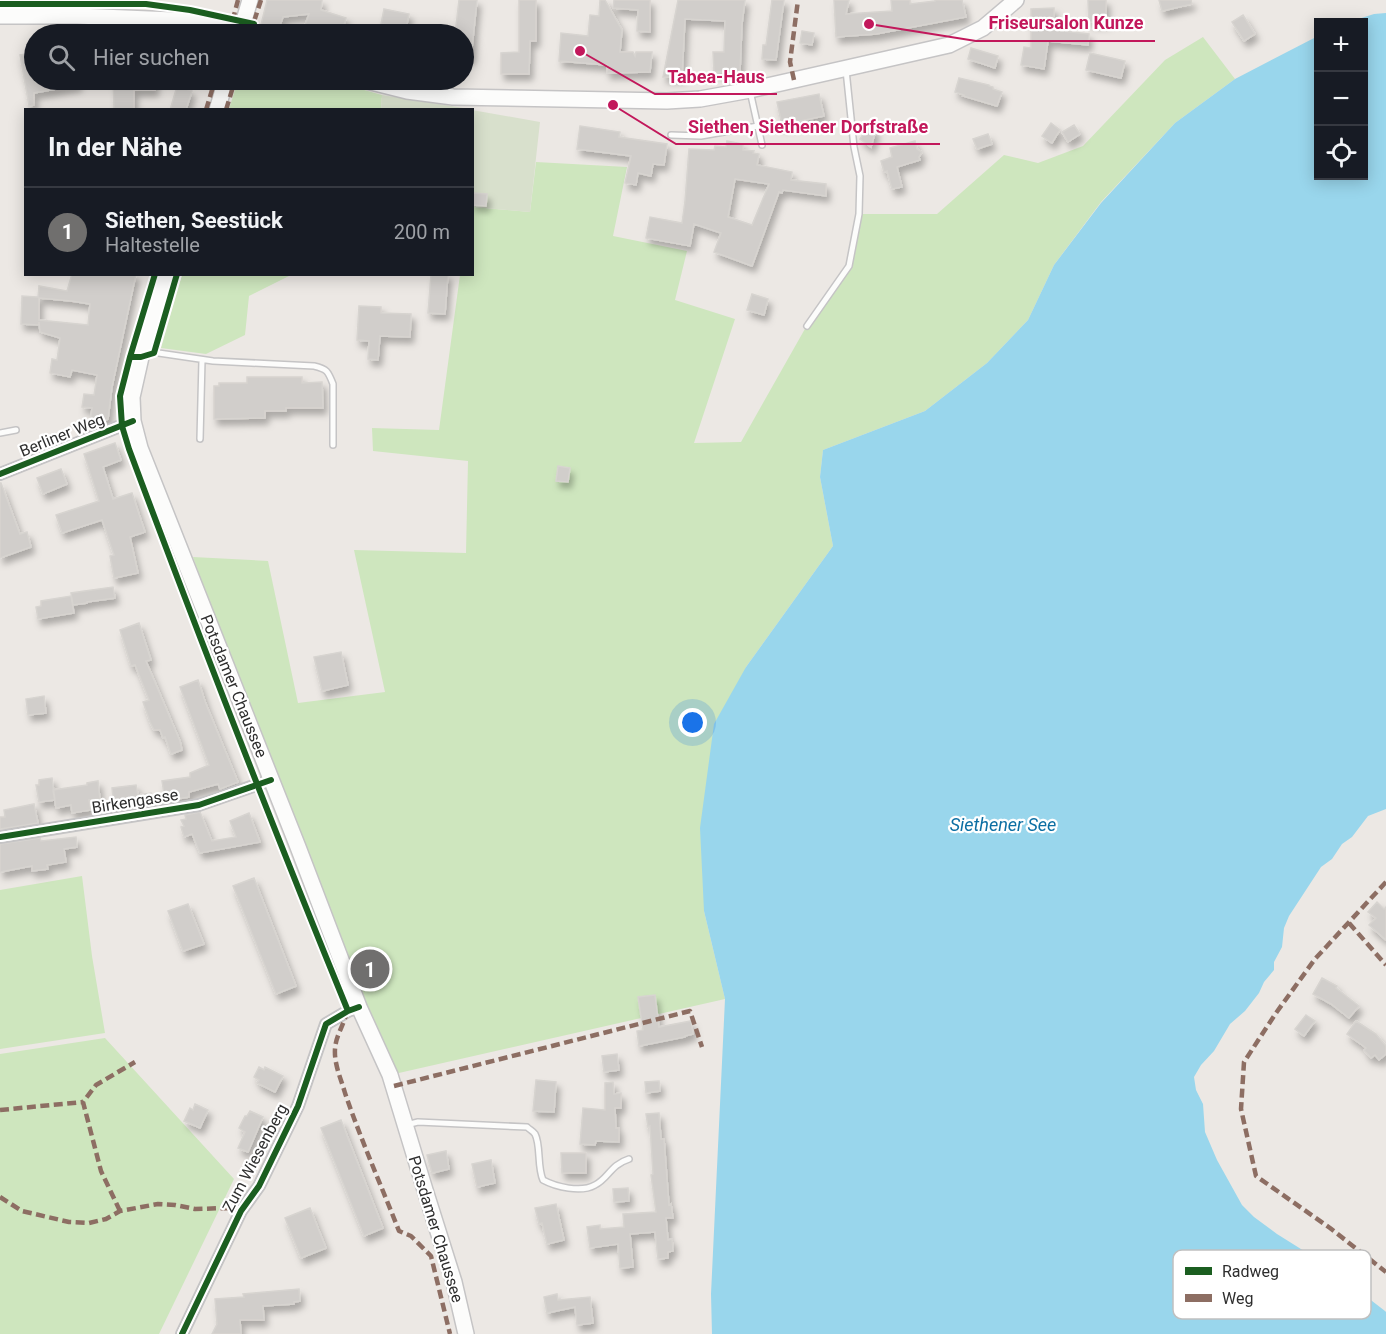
<!DOCTYPE html>
<html lang="de">
<meta charset="utf-8">
<style>
:root{--surface:#171b24;--page:#20242c;--text:#f1f3f6;--muted:#9ea1a6;--line:#363941;--accent:#706f6e}
body{margin:0;font-family:Roboto,sans-serif;background:var(--page);color:var(--text)}
.controls{position:absolute;right:18px;top:18px;display:grid;overflow:hidden;border-radius:0px;box-shadow:0 3px 15px #0003}
.controls button{width:54px;height:54px;display:grid;place-items:center;padding:0;border:0;border-bottom:2px solid var(--line);background:var(--surface);color:var(--text);font:30px sans-serif}
.you{position:absolute;left:693px;top:723px;width:21px;height:21px;margin:-15px;border:4px solid #fff;border-radius:50%;background:#1a73e8;box-shadow:0 0 0 9px #1a73e833}
.badge{display:grid;place-items:center;width:39px;height:39px;border-radius:50%;background:var(--accent);color:#fff;font-size:20px;font-weight:700}
.pin{position:absolute;translate:-50% -50%;border:3px solid #fff;box-shadow:0 2px 6px #0006}
.list{margin:0;padding:0;list-style:none}
h2{display:flex;justify-content:space-between;align-items:center;height:78px;margin:0;padding:0 24px;font-size:26px}
h2 small{font-size:20px;font-weight:400;color:var(--muted)}
.list li{display:grid;grid-template-columns:39px 1fr auto;gap:18px;align-items:center;box-sizing:border-box;height:90px;padding:0 24px;border-top:2px solid var(--line)}
.list b{display:block;font-size:22px;white-space:nowrap}
.list p{margin:0;font-size:20px;white-space:nowrap;color:var(--muted)}
.list em{font-size:20px;font-style:normal;color:var(--muted)}
.icon{flex:none;width:33px;height:33px;fill:none;stroke:currentColor;stroke-width:2;stroke-linecap:round;stroke-linejoin:round}
.map{position:relative;flex:none;width:1386px;height:1334px;overflow:hidden}
.search{position:absolute;background:var(--surface);box-shadow:0 3px 15px #0003;left:24px;top:24px;width:450px;height:66px;display:flex;align-items:center;gap:15px;box-sizing:border-box;padding:0 21px;border-radius:33px;color:var(--muted);font-size:22px}
.panel{position:absolute;background:var(--surface);box-shadow:0 3px 15px #0003;left:24px;top:108px;width:450px;height:168px;border-radius:0px}
.map>svg:first-child{display:block}
.green{fill:#cee6be}
.cemetery{fill:#d8e0cc}
.water{fill:#99d6ec}
.building{fill:#d1cecb;stroke:#d7d4d0;stroke-width:1.5;fill-rule:evenodd;filter:url(#shadow)}
.lines{fill:none;stroke-linecap:round;stroke-linejoin:round}
.service-casing{stroke:#c5c4c5;stroke-width:8}
.minor-casing{stroke:#c5c4c5;stroke-width:14}
.secondary-casing{stroke:#c5c4c5;stroke-width:18}
.service{stroke:#fcfcfb;stroke-width:5}
.minor{stroke:#fcfcfb;stroke-width:10}
.secondary{stroke:#fcfcfb;stroke-width:15}
.quiet{stroke:#8d6e63;stroke-width:4.5;stroke-dasharray:9 4.5;stroke-linecap:butt}
.cycleway-casing{stroke:#fff;stroke-width:10}
.cycleway{stroke:#1b5e20;stroke-width:6}
.labels{text-anchor:middle;dominant-baseline:central;stroke-width:4.5;stroke-linejoin:round;paint-order:stroke}
.street-label{font-size:16px;fill:#2e2e2e;stroke:#fff}
.water-label{font-size:18px;font-style:italic;fill:#0d6fa3;stroke:#fff}
.key{fill:#fff;stroke:#c0c0c0;stroke-width:1.5}
.key-label{font-size:16px;fill:#2e2e2e}
.leader{fill:none;stroke:#c2185b;stroke-width:2}
.callout-dot{fill:#c2185b;stroke:#fff;stroke-width:2}
.callout-label{font-size:18px;text-anchor:middle;font-weight:bold;fill:#c2185b;stroke:#fff;stroke-width:4.5;stroke-linejoin:round;paint-order:stroke}
</style>
<div class="map">
<svg width="1386" height="1334" viewBox="0 0 1386 1334">
<defs>
<filter id="shadow"><feDropShadow dx="3.5" dy="6" stdDeviation="3" flood-color="#0004"/></filter>
</defs>
<rect width="100%" height="100%" fill="#ece8e4"/>
<path class="green" d="M1203 37 1235 79 1175 123 1101 202 1054 265 1028 320 987 363 925 411 823 450 820 477 833 546 746 667 704 911 725 999 390 1075 256 740 193 557 268 561 298 703 385 692 354 550 466 553 468 461 373 451 372 428 439 430 460 275 472 274 473 207 530 212 536 162 627 167 613 236 687 251 675 300 735 319 694 443 741 442 806 327 849 266 859 214H937L1004 155 1038 163 1083 146 1165 60Z
M238 80H329L382 95 381 109H229Z
M182 275V274L291 275 249 296 245 335 206 354 161 348Z
M82 876 92 956 105 1033 0 1049V890Z
M105 1038 234 1179 159 1334H0V1054Z"/>
<path class="cemetery" d="M382 95 470 109H381Z
M472 110 540 122 530 212 473 207Z"/>
<path class="water" d="M1386 13V809L1368 816 1352 837 1342 844 1332 859 1321 867 1289 916 1284 928 1282 947 1274 962V970L1264 982 1259 993 1245 1011 1230 1024 1214 1051 1201 1065 1194 1077 1196 1090 1203 1104 1205 1132 1217 1160 1242 1205 1254 1217 1277 1234 1336 1271 1363 1294 1385 1311 1386 1312V1334H712L711 1294 725 999 704 911 700 828 714 724 746 667 833 546 820 477 823 450 925 411 987 363 1028 320 1054 265 1101 203 1175 123 1235 79 1318 36V176H1364V22H1349L1374 14Z"/>
<path class="building" d="M267 0H322L321 10 346 18 342 32 328 28 325 34H302L309 14 283 17 277 34 260 29Z
M459 0H477L471 58H464V34H455Z
M519 0H536V41H530L529 74H501V53L519 52Z
M600 0H605L622 30 620 52H633L635 56 636 52H652L650 72 607 73V65L559 61 561 33 588 36 590 15 599 16Z
M614 0H650V32L637 31 638 10 613 8Z
M678 0H745L742 24 740 72H714L713 52H724L725 21 685 19 682 77H663Z
M772 0H784L776 60 762 59 763 45H766Z
M834 0H849L846 14 892 11 891 0H910V4L935 1V0H962L966 17 876 34 836 37Z
M1088 0H1106V22H1089Z
M1159 0H1191L1192 4 1162 11Z
M1054 8V30L1089 34 1088 45 1048 41 1044 69 1021 65 1024 47 1031 48V9Z
M384 9 409 14 406 29 381 24Z
M1243 15 1255 34 1244 41 1232 22Z
M802 31 814 33 812 45 800 43Z
M971 48 998 56 995 68 968 59Z
M34 53V80H78V85L34 93V105L29 106 20 55Z
M1090 53 1125 61 1121 78 1086 70Z
M959 78 989 85V86L993 87V89L1002 92 997 106 963 96 964 95 955 92Z
M113 80H155V90H134V110H114Z
M177 86 192 91 186 110H170Z
M819 94 824 116 782 125 777 102Z
M1051 123 1060 130 1052 143 1042 136Z
M1074 125 1080 134 1068 142 1062 132Z
M580 126 620 132 619 137 667 144 664 165 653 164 651 176 638 173 636 185 625 183 631 156 577 149Z
M866 126 876 130 871 147 860 139 864 133Z
M988 134 992 144 977 149 973 139Z
M727 141 743 144V150L754 151 753 153 759 154 757 165 792 172 791 180 826 184V196L783 190 782 193 779 192 752 266 714 252 721 233 694 224 690 246 646 238 650 217 682 223 685 201 689 149 714 150 715 146 726 147ZM735 179 769 184 752 225 728 217Z
M915 141 917 149 922 152 919 157 920 160 897 167 902 187 892 189 887 171 884 172 881 161 892 157 890 148Z
M472 193 487 194 486 206 472 205Z
M72 274H136L112 387 108 419 99 424 90 426 92 408 82 407 84 394 94 395 97 375 72 370 70 377 50 373 52 359 57 360 60 338 40 332 39 322V325L21 324 22 296 38 297 39 286 67 291ZM39 298 71 301 90 304 88 325 39 320Z
M431 274H448L445 314 428 313Z
M752 294 768 299 764 315 747 310Z
M359 306 381 307V313L411 314 410 337 380 336 378 360 368 359 369 341 357 340Z
M247 377H302V383L322 382 323 408H286V411H265V418L214 419V386H219V383H247Z
M115 443 121 460 103 467 113 499 132 493 145 532 130 537 138 573 114 578 110 556 114 555 102 520 62 533 56 515 99 501 84 454Z
M558 466 570 468 568 482 556 481Z
M61 469 67 484 43 494 37 478Z
M0 483H1L20 534 27 532 31 547 0 558Z
M113 587 115 598 87 602V603L73 605 71 593Z
M71 596 74 613 38 619 36 607 41 606V601Z
M139 623 151 660 146 661 180 741 182 750 171 754 165 737 163 738 160 730H154L150 722 143 702 149 700 135 665 131 666 120 630Z
M341 652 348 685 322 691 314 657Z
M198 680 206 704 238 782 220 789 218 784 189 792V797L165 801 162 781 190 777V773L209 765 180 687Z
M44 696 46 713 28 715 26 699Z
M52 778 55 800 39 802 36 785H39V780Z
M98 781 100 799 89 800 91 810 72 813 71 805 56 808 53 790 87 785V783Z
M136 785 138 795 151 793 152 803 114 808 112 788Z
M34 804 38 823 0 829V817H5L4 810Z
M200 812 212 841 236 837 230 821 249 813 260 842 200 853 192 834 184 837 181 827 184 826 181 820 186 819 185 815Z
M76 837 77 847 64 849 66 862 47 865 48 869 32 871V866L0 872V844L40 838 41 841Z
M254 878 296 986 276 994 233 886Z
M1377 902 1384 909 1386 907V940L1369 925 1376 918 1368 912Z
M188 904 204 944 183 951 168 911Z
M1322 978 1337 986 1336 988 1359 1006 1349 1018 1331 1004 1313 994Z
M655 995 659 1027 691 1021 693 1034 685 1036V1037L639 1046 637 1031 643 1030 638 997Z
M1306 1015 1315 1021 1304 1036 1295 1029Z
M1356 1021 1376 1034 1386 1046V1054L1379 1060 1375 1055 1371 1058 1364 1050 1366 1048 1347 1034Z
M617 1054 619 1070 604 1072 602 1056Z
M259 1067 264 1070 265 1067 283 1076 275 1092 257 1083 259 1080 254 1077Z
M536 1080 556 1082 554 1112 533 1111Z
M659 1081 660 1091 646 1093 645 1082Z
M613 1082 614 1094 621 1093V1108H615L616 1128H619V1142L596 1141 595 1145 580 1144 583 1108 605 1110V1083Z
M195 1104 208 1110 200 1128 184 1121 190 1108 193 1110Z
M250 1111 263 1117 248 1152 238 1148 245 1132 239 1128 245 1116H247Z
M659 1113 661 1139H664L669 1205 671 1204 673 1218H666L668 1240 672 1239 673 1251 668 1252V1258L658 1259 655 1232 630 1234 633 1267 620 1268 618 1244 590 1248 587 1227 600 1225V1229L624 1227 623 1214 656 1212 651 1175 653 1174 650 1126 648 1127 646 1114Z
M341 1120 383 1228 364 1236 321 1128Z
M446 1151 449 1169 432 1173 427 1155Z
M561 1153H586V1173H562Z
M491 1160 495 1183 477 1187 472 1164Z
M628 1188 629 1201 614 1202 613 1189Z
M556 1204 564 1240 547 1244 542 1223 539 1224 535 1208Z
M310 1208 326 1248 301 1258 285 1218Z
M299 1289 300 1301 294 1302V1304L263 1306 264 1320H240L241 1334H212L217 1324 215 1299 244 1297 243 1294Z
M557 1294 558 1300 590 1297 593 1323 577 1325 575 1307 547 1313 544 1297Z"/>
<g class="lines">
<g class="service-casing">
<path id="service" d="M750 91 762 145
M671 135 701 136 758 126
M807 326 849 266 859 214 860 176 854 147 846 70
M145 351 213 361 314 366C327 369 328 371 333 384V445
M0 433 16 430
M200 439 202 360
M406 1125 418 1122 527 1127C530 1130 533 1131 535 1134 541 1145 537 1167 543 1180 556 1187 581 1193 595 1185 609 1178 610 1165 629 1159"/>
</g>
<g class="minor-casing">
<path id="minor" d="M0 474 133 421
M0 837 199 805 271 780
M182 1334 241 1211 259 1186 298 1106 326 1024 348 1011 359 1007"/>
</g>
<g class="secondary-casing">
<path id="secondary" d="M0 16H77L197 21 220 25 242 34
M240 34 250 0
M363 80 407 91 453 97 667 101 700 99 750 90 949 45 983 28 1016 0
M217 110 226 80
M167 274 141 357 132 397 133 421 140 448 298 847 359 1007 390 1075 425 1190 454 1282 466 1334"/>
</g>
<use href="#service" class="service"/>
<use href="#minor" class="minor"/>
<use href="#secondary" class="secondary"/>
<path class="quiet" d="M229 34 238 0
M250 34 261 0
M794 80 790 62 798 0
M206 110 215 80
M226 110 235 80
M1386 882 1315 959 1276 1013 1244 1062 1241 1109 1256 1176 1330 1228 1386 1272
M1349 923 1386 965
M347 1010C345 1024 336 1034 335 1049 334 1064 341 1079 345 1093 361 1140 381 1185 399 1231L411 1236 431 1256 450 1334
M394 1086 690 1011 702 1047
M0 1110 83 1102
M0 1197 22 1211 69 1222 89 1223 106 1219 120 1211 158 1204 175 1205 195 1209 228 1208 241 1211
M120 1211 101 1171 83 1102 96 1085 135 1062"/>
<g class="cycleway-casing">
<path id="cycleway" d="M0 4H146L190 10 254 24
M155 274 130 357 120 396 122 426 129 449C199 637 272 825 348 1011
M130 357H141L154 353 177 274
M0 474 133 421
M0 837 199 805 271 780
M182 1334 241 1211 259 1186 298 1106 326 1024 348 1011 359 1007"/>
</g>
<use href="#cycleway" class="cycleway"/>
</g>
<g class="labels">
<g class="street-label">
<text transform="translate(62 435) rotate(-22)">Berliner Weg</text>
<text transform="translate(234 686) rotate(68)">Potsdamer Chaussee</text>
<text transform="translate(135 801) rotate(-9)">Birkengasse</text>
<text transform="translate(255 1158) rotate(-62)">Zum Wiesenberg</text>
<text transform="translate(436 1229) rotate(73)">Potsdamer Chaussee</text>
</g>
<g class="water-label">
<text x="1003" y="824">Siethener See</text>
</g>
</g>
<rect x="1173" y="1250" width="198" height="69" rx="9" class="key"/>
<rect x="1185" y="1267" width="27" height="8" fill="#1b5e20"/>
<rect x="1185" y="1294" width="27" height="8" fill="#8d6e63"/>
<g class="key-label">
<text x="1222" y="1277">Radweg</text>
<text x="1222" y="1304">Weg</text>
</g>
<path class="leader" d="M869 24L976 41H1155M580 51L655 94H777M613 105L676 144H940"/>
<g class="callout-dot">
<circle cx="869" cy="24" r="6"/>
<circle cx="580" cy="51" r="6"/>
<circle cx="613" cy="105" r="6"/>
</g>
<g class="callout-label">
<text x="1066" y="29">Friseursalon Kunze</text>
<text x="716" y="83">Tabea-Haus</text>
<text x="808" y="133">Siethen, Siethener Dorfstraße</text>
</g>
</svg>
<div class="controls">
<button>+</button>
<button>−</button>
<button><svg class="icon" aria-label="locate" viewBox="0 0 24 24"><circle cx="12" cy="12" r="6"/><path d="M12 2v4M12 18v4M2 12h4M18 12h4"/></svg></button>
</div>
<div class="you"></div>
<div class="pin badge" style="left:370px;top:969px">1</div>
<div class="search"><svg class="icon" aria-label="search" viewBox="0 0 24 24"><circle cx="10" cy="10" r="6"/><path d="M15 15l6 6"/></svg>Hier suchen</div>
<section class="panel">
<h2>In der Nähe<small></small></h2>
<ul class="list">
<li><span class="badge">1</span><div><b>Siethen, Seestück</b><p>Haltestelle</p></div><em>200 m</em></li>
</ul>
</section>
</div>
